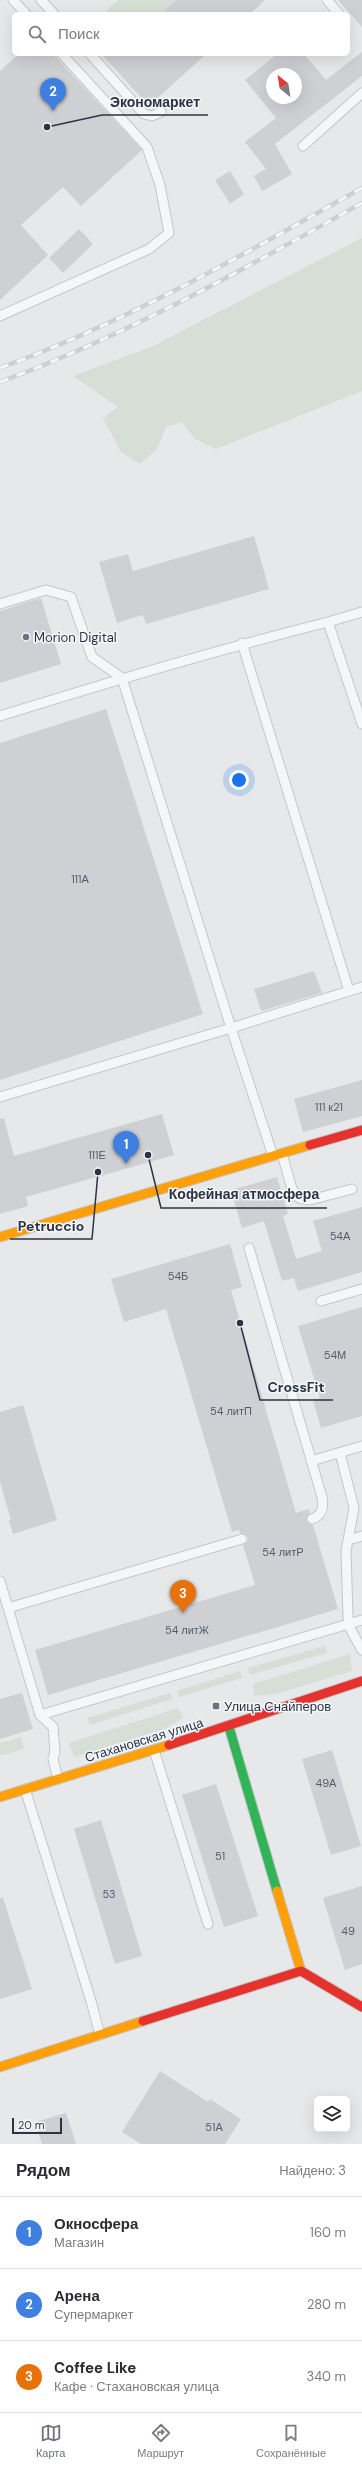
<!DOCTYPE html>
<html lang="ru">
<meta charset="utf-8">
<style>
:root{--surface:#fff;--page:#f7f7f7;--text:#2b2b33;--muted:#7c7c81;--line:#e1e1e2;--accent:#6c737f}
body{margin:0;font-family:"DM Sans",sans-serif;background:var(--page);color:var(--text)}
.controls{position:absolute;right:12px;bottom:12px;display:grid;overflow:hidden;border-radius:6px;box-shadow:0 4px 16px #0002}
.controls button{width:36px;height:36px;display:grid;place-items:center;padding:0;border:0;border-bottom:1px solid var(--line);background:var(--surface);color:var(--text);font:20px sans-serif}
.compass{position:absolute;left:266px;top:68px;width:36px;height:36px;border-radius:50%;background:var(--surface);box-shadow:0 4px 16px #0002;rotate:330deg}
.scale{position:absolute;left:12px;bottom:10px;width:50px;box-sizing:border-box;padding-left:4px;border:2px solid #2b3445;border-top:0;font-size:11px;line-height:14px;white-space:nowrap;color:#2b3445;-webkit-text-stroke:3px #f4f6f9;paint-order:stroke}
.you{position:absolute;left:239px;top:780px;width:14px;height:14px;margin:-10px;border:3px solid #fff;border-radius:50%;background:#1a73e8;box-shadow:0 0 0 6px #1a73e833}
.badge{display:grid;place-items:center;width:26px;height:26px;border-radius:50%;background:var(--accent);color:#fff;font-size:13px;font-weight:700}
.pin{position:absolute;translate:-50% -33px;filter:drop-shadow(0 1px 2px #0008)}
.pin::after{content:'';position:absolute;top:21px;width:14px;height:12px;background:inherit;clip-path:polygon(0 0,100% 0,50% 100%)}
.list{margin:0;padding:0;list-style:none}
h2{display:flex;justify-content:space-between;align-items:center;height:52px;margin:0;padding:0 16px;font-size:17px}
h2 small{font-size:13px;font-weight:400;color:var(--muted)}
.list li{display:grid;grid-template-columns:26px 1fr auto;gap:12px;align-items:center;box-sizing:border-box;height:72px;padding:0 16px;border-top:1px solid var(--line)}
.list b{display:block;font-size:15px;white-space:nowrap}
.list p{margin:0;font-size:13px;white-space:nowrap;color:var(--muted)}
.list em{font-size:13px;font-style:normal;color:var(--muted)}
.icon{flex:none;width:22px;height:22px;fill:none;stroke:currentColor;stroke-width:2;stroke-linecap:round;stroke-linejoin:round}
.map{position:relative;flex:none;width:362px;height:2144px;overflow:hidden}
.search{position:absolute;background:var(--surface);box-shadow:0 4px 16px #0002;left:12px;right:12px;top:12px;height:44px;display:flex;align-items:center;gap:10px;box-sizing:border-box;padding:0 14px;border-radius:6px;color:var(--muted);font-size:15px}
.sheet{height:268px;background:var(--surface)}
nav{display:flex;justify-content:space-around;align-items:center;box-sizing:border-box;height:56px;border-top:1px solid var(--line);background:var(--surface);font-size:11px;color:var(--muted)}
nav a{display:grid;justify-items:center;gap:2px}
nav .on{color:var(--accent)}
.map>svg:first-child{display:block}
.green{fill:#d6ded6}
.building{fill:#ced0d3;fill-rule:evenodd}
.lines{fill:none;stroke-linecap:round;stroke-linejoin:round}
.lane-casing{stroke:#c4c6c8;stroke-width:11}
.fast-casing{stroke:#c4c6c8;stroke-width:11}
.slow-casing{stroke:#c4c6c8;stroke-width:11}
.jam-casing{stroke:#c4c6c8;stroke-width:11}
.lane{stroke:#f5f6f7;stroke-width:9}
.fast{stroke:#30b455;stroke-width:9}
.slow{stroke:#ff9f0a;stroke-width:9}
.jam{stroke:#e5322d;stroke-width:9}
.rail-casing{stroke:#cecfd2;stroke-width:4.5}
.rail{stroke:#f4f6f9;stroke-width:3;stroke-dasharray:9;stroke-linecap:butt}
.poi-dot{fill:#6c737f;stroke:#f4f6f9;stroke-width:1.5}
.labels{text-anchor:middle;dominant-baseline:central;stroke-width:3;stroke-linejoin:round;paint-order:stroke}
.number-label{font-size:11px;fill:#545c69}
.poi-label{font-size:13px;fill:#2b3445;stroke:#f4f6f9;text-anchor:start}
.street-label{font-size:13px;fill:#2b3445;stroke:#f4f6f9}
.leader{fill:none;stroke:#2b3445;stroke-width:1.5}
.callout-dot{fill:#2b3445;stroke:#f4f6f9;stroke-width:1.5}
.callout-label{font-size:14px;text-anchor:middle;font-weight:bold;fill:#2b3445;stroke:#f4f6f9;stroke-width:3;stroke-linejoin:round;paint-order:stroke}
</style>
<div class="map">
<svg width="362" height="2144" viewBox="0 0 362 2144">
<rect width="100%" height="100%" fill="#e6e8ea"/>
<path class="green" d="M118 0H176L161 14H109L106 11Z
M362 238V391L216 449 195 439 182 422 166 427 157 449 140 464 121 452 103 418 118 407 73 376 151 347Z
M325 1646 327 1653 250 1675 248 1668Z
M350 1654 352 1671 276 1694 254 1696 253 1684Z
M240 1671 242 1678 179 1697 177 1691Z
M170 1693 172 1699 90 1725 87 1718Z
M178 1708 183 1718 164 1729 74 1757 69 1743Z
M21 1737 24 1749 0 1756V1743Z"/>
<path class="building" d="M176 0H265L250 14H161Z
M338 0H362V27Z
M362 52V76L275 144 292 174 262 191 254 176 266 169 245 142 276 118 245 80 277 54H304L326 80ZM272 74H296V98H272Z
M19 54H53L142 150 81 206 63 187 21 225 48 255 0 300V71Z
M101 54H206L149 106Z
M230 171 244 194 230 204 215 180Z
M79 229 93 244 63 273 49 258Z
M254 536 269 589 146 624 143 615 117 623 99 562 128 554 133 571Z
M41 598 61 664 0 683V611Z
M106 709 203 1014 0 1080V743Z
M314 971 322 993 261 1011 254 989Z
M362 1080V1116L303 1132 294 1099Z
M162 1114 174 1155 26 1197 28 1206 0 1214V1119L4 1118 14 1156Z
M277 1177 288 1214 283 1216 296 1259 322 1251 313 1221 362 1207V1272L298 1291 294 1278 282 1281 264 1221 242 1228 231 1190Z
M230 1244 242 1287 231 1290 296 1513 309 1509 310 1513 306 1521 313 1525 338 1609 48 1695 35 1650 255 1585 243 1545 248 1541V1537L240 1533 239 1530 232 1532 166 1309 124 1322 111 1279Z
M362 1307V1416L321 1428 313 1400 320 1398 298 1326Z
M23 1405 57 1520 13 1534 9 1520H11L0 1482V1412Z
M22 1693 33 1729 0 1739V1699Z
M332 1750 361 1846 331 1855 302 1759Z
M216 1784 258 1916 224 1927 182 1795Z
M101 1820 142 1956 115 1964 74 1829Z
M362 1886V1964L345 1970 323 1898Z
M0 1898H3L32 1989 0 1999Z
M160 2071 208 2102 210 2099 241 2119 225 2144H141L122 2132Z
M66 2113 76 2144H42L35 2122Z"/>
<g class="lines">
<g class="lane-casing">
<path id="lane" d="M13 0 26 14
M41 0 54 14
M327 0 339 14
M90 54 144 114 152 116 161 112
M303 146 362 93
M0 316 149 249 169 233 160 185 147 147 62 54
M0 604 46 590 71 597 92 657 122 678 231 1028 0 1097
M328 622 362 612
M242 643 349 991
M0 716C109 682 217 650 328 622L362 724
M282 1154 292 1189 299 1198 310 1200 352 1189
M273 1156 231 1028 362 987
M249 1248 322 1497C324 1507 322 1516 312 1519
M321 1301 362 1289
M340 1453 354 1508 346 1551 348 1617 351 1630 362 1650
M311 1461 362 1446
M348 1540 362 1536
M0 1581 40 1715 53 1727 55 1752 53 1759 58 1779
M8 1608 242 1539
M40 1715 362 1620
M154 1750 208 1924
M25 1789 91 2001 100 2035"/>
</g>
<g class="fast-casing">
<path id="fast" d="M229 1727 277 1891"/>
</g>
<g class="slow-casing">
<path id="slow" d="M0 1237 310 1145
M0 1797 169 1745
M277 1891 301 1971
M0 2067 143 2021"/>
</g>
<g class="jam-casing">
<path id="jam" d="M310 1145 362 1130
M169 1745 362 1681
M143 2021 301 1971 362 2007"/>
</g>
<use href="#lane" class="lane"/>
<use href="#fast" class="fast"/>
<use href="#slow" class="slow"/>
<use href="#jam" class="jam"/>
<g class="rail-casing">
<path id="rail" d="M0 368C127 322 244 254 362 188
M0 382C127 335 244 269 362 203"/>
</g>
<use href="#rail" class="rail"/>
</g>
<g class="poi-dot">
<circle cx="26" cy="637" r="4"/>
<rect x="212" y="1702" width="8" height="8" rx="2"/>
</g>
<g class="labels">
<g class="number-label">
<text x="80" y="879">111А</text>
<text x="329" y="1107">111 к21</text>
<text x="97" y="1155">111Е</text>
<text x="340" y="1236">54А</text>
<text x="178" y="1276">54Б</text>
<text x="335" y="1355">54М</text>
<text x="231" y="1411">54 литП</text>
<text x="283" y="1552">54 литР</text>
<text x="187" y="1630">54 литЖ</text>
<text x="326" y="1783">49А</text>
<text x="220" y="1856">51</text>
<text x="109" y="1894">53</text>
<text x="348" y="1931">49</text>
<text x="214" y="2127">51А</text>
</g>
<g class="poi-label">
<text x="34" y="637">Morion Digital</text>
<text x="224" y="1706">Улица Снайперов</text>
</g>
<g class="street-label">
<text transform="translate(144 1740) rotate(-17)">Стахановская улица</text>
</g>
</g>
<path class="leader" d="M47 127L102 115H208M148 1155L161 1208H327M98 1172L92 1239H10M240 1323L260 1400H333"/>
<g class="callout-dot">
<circle cx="47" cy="127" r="4"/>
<circle cx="148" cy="1155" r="4"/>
<circle cx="98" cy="1172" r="4"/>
<circle cx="240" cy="1323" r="4"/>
</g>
<g class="callout-label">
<text x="155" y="107">Экономаркет</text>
<text x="244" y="1199">Кофейная атмосфера</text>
<text x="51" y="1231">Petruccio</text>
<text x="296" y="1392">CrossFit</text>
</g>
</svg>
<div class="controls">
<button><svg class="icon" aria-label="layers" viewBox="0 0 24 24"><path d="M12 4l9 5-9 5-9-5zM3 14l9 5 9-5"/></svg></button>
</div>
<svg class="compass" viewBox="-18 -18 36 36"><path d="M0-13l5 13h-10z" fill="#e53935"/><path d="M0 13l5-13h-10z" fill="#7c7c81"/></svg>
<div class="scale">20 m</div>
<div class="you"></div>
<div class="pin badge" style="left:126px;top:1164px;background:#3f7fe0">1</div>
<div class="pin badge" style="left:53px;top:111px;background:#3f7fe0">2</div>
<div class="pin badge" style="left:183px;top:1613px;background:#e8710a">3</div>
<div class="search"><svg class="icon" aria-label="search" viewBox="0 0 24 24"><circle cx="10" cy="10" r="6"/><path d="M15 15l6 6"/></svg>Поиск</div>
</div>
<section class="sheet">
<h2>Рядом<small>Найдено: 3</small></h2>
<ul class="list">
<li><span class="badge" style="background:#3f7fe0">1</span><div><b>Окносфера</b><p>Магазин</p></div><em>160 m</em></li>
<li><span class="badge" style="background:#3f7fe0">2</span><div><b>Арена</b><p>Супермаркет</p></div><em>280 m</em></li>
<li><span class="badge" style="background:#e8710a">3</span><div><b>Coffee Like</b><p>Кафе · Стахановская улица</p></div><em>340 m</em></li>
</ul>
</section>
<nav>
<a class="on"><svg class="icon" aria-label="map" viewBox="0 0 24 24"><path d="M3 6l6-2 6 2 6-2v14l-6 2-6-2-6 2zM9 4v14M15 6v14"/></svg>Карта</a>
<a><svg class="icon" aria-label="directions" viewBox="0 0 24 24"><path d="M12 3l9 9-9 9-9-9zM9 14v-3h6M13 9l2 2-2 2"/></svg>Маршрут</a>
<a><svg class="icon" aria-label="saved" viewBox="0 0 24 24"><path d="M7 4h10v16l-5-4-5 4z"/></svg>Сохранённые</a>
</nav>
